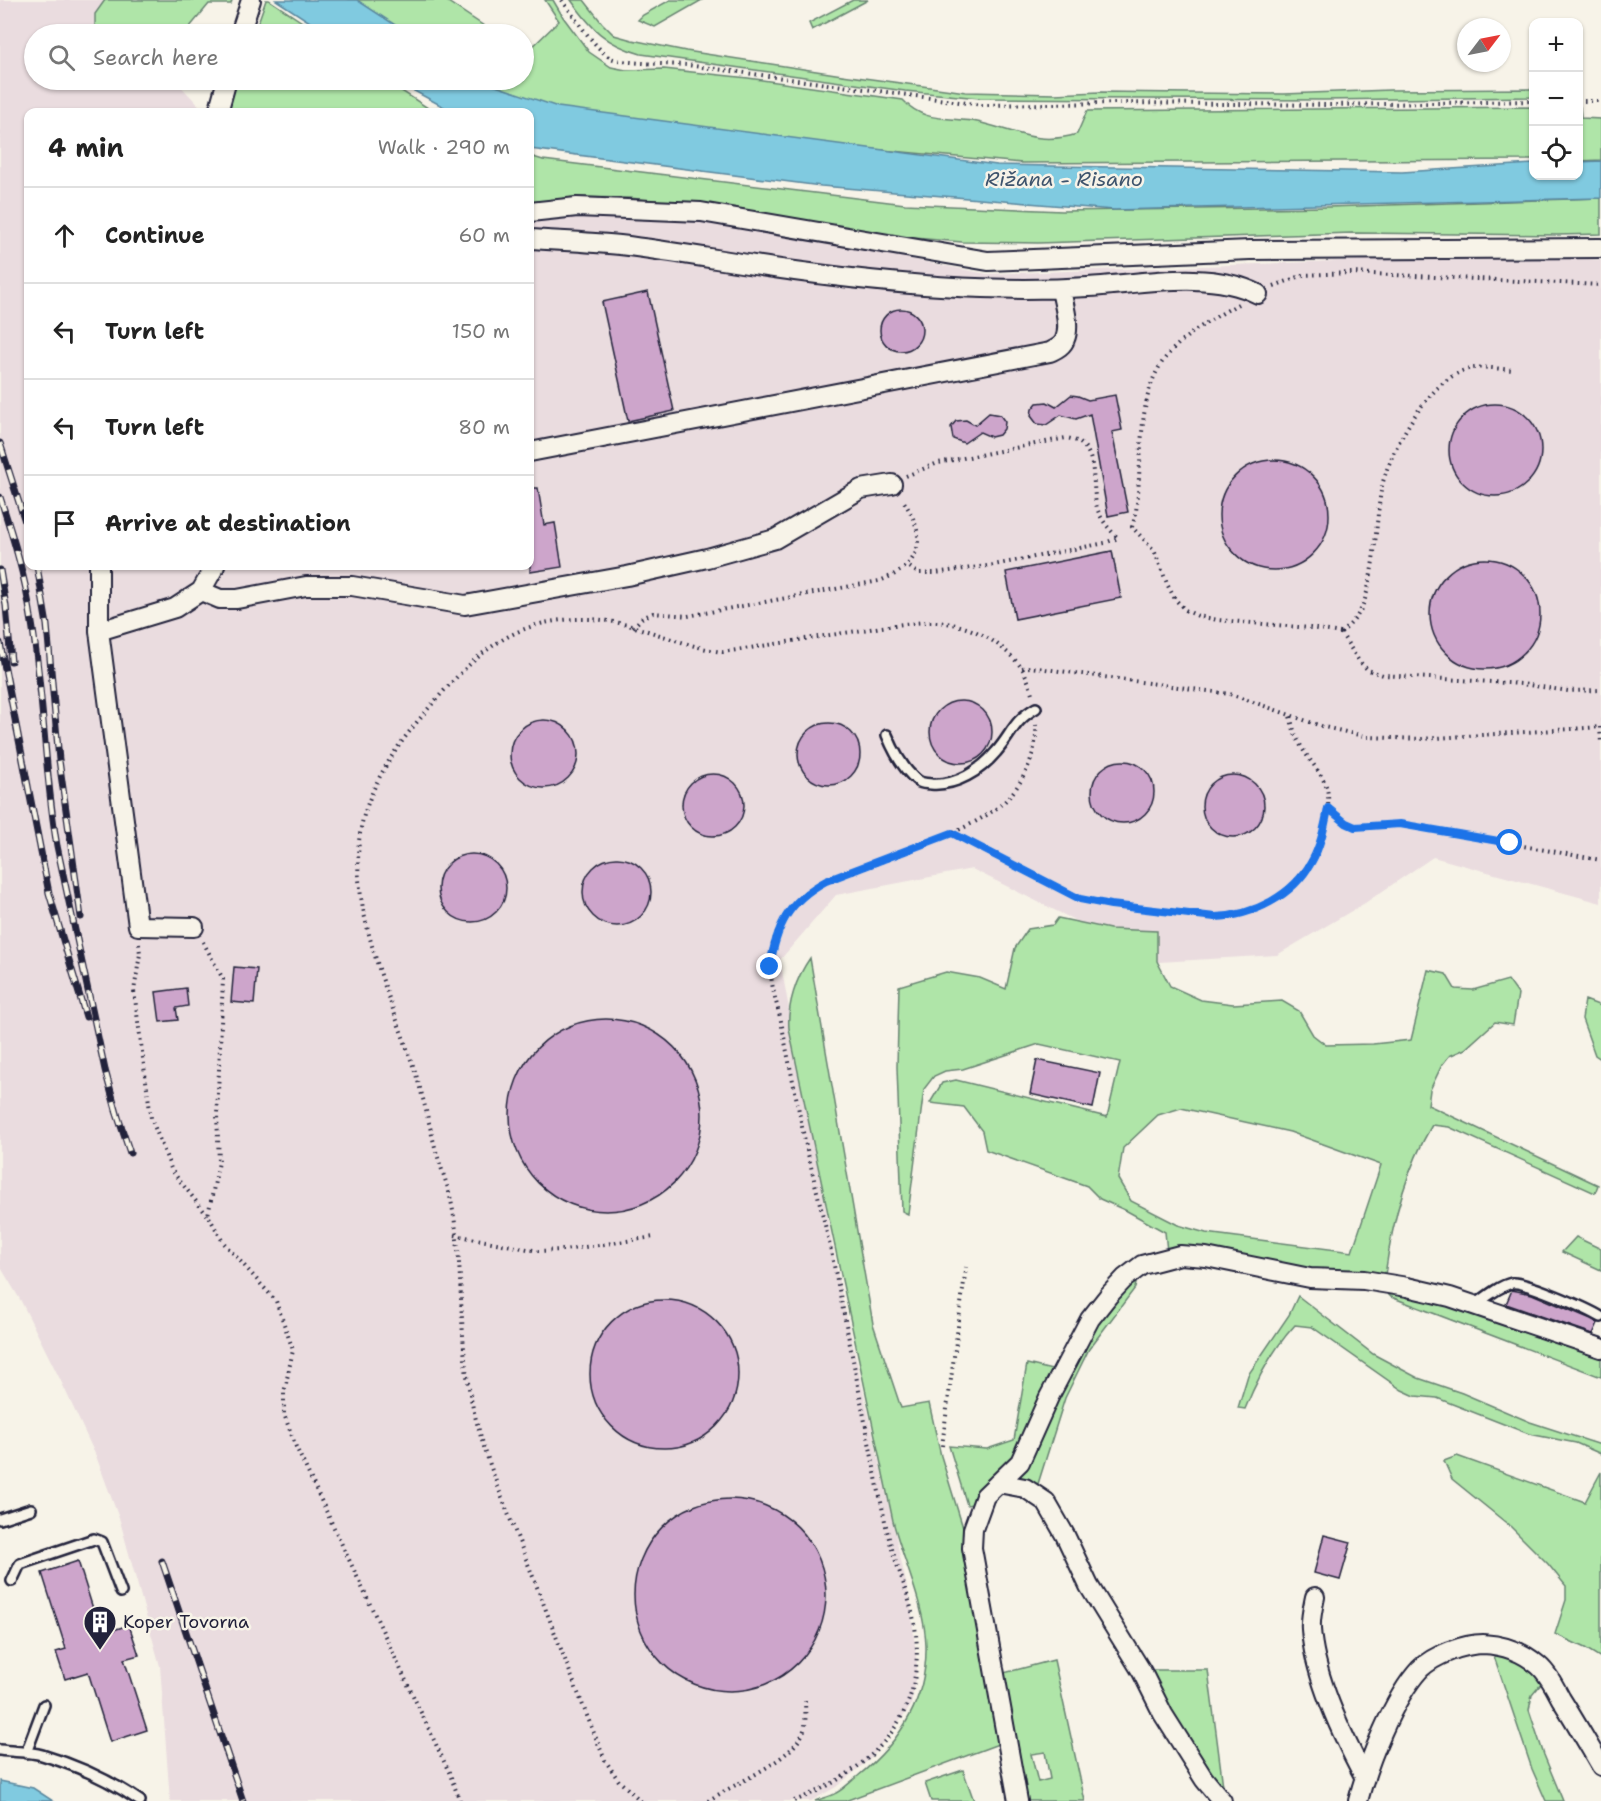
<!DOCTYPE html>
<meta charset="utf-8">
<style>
:root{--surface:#fff;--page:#f2f2f2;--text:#222;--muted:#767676;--line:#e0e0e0}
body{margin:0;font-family:"Shantell Sans",sans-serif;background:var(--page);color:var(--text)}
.controls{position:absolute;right:18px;top:18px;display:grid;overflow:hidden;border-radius:12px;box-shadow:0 2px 4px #0004}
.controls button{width:54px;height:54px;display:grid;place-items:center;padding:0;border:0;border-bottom:2px solid var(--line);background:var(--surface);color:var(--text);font:30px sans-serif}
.compass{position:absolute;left:1457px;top:18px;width:54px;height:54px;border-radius:50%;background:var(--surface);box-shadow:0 2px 4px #0004;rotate:58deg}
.stop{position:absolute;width:18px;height:18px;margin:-14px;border:4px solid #1a73e8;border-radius:50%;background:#fff}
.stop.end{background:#1a73e8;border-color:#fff;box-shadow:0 2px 6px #0008}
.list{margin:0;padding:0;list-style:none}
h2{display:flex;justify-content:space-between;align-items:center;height:78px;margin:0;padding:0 24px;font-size:26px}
h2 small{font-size:20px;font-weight:400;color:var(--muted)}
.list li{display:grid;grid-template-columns:39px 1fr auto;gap:18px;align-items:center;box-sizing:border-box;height:96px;padding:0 24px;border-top:2px solid var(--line)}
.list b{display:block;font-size:22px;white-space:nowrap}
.list em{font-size:20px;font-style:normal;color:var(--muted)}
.icon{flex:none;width:33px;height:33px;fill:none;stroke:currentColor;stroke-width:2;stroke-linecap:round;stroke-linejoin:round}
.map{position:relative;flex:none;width:1601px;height:1801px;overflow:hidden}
.search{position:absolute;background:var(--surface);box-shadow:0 2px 4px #0004;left:24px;top:24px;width:510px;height:66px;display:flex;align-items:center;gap:15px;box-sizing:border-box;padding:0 21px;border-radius:33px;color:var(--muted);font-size:22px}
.panel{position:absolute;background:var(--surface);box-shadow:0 2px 4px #0004;left:24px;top:108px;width:510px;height:462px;border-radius:12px}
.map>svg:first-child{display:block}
.built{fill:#eadcdf}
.green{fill:#afe5a8;stroke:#688472;stroke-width:1.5;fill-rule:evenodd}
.water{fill:#80cae0;stroke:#5a879e;stroke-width:1.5}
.building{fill:#cda5cb;stroke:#22223b;stroke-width:1.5}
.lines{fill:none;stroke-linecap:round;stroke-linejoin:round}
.service-casing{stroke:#22223b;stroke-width:14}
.minor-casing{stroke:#22223b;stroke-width:22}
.path{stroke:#22223b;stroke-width:4;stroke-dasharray:1.5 4.5;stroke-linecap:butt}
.service{stroke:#f7f3e8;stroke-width:9}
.minor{stroke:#f7f3e8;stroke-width:18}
.rail-casing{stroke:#22223b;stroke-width:7}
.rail{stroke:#f7f3e8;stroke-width:4.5;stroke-dasharray:14;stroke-linecap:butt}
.route{stroke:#1a73e8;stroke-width:8}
.labels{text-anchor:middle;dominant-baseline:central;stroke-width:5;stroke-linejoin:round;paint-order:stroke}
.poi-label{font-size:18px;fill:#22223b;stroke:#f7f3e8;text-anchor:start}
.water-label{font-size:20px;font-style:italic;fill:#3e546d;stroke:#f7f3e8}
</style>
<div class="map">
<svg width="1601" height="1801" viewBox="0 0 1601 1801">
<rect width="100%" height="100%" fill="#f7f3e8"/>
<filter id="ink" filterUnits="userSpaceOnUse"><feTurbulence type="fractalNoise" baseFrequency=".0167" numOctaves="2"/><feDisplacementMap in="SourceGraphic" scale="12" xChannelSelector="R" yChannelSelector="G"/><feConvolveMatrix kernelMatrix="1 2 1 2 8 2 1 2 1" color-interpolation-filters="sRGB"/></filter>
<g filter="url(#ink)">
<path class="built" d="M0 0H103L135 34H34V80H175L205 112H28V566H530V218L699 217 987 274 1525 254 1601 260V903L1433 857 1365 903 1277 955 1159 962 972 869 836 895 780 960 839 1282 911 1605 917 1667 911 1706 869 1760 836 1787 811 1801H170L160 1666 120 1521 96 1456 60 1379 21 1301 0 1266Z"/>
<path class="green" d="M105 0H232L231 4H209L184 34H95V14Z
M266 0H269L320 34H254Z
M349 0H445L496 34H398Z
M545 0H553L563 17 589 52 611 67 626 70 664 69 748 78 903 100C923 122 945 117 972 121 1011 128 1035 147 1077 134L1087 111 1533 107V160L1022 163 667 130 526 101 480 80H524V52L526 53 559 21Z
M571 0H584L602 23 614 35 632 40 686 51 842 75 966 92 1055 94 1100 92 1284 94 1390 90 1533 89V97L1324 100 980 98 905 91 641 54C605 44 592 29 571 0Z
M670 0H702L655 27 638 20 643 15Z
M853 0H868L812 30 809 23Z
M237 80H385L434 112H230L231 96Z
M1578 107H1580L1581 118 1601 119V160L1579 161Z
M530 156 543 160 905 204 1062 211 1328 207 1601 198V234L1557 235 1353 233 1038 243 962 242 867 234 696 205 630 198 573 197 530 205Z
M1058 918 1110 929 1157 931V961L1170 986 1201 1000 1233 1004 1282 1001 1299 1011 1313 1035 1326 1045 1373 1044 1411 1040 1428 970 1446 974 1455 989 1473 990 1508 980 1518 994 1513 1025 1495 1022 1465 1049 1449 1056 1442 1065 1430 1090 1428 1105 1598 1185 1595 1193 1449 1127 1432 1125C1405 1171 1392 1223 1385 1275L1309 1271 1167 1251 1165 1232 1127 1211 1100 1199 1087 1186 986 1150 982 1131 964 1107 930 1103 942 1083 956 1080 1107 1117 1120 1062 1039 1044 963 1069 945 1071 934 1076 924 1089 908 1214 902 1211 897 1067 899 986 946 972 980 978 1006 989 1015 948 1028 929 1053 925ZM1181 1108 1290 1132 1381 1165 1352 1252 1206 1233 1178 1225 1131 1201 1118 1179 1123 1148 1158 1115Z
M810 958 873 1324 901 1408 929 1403 941 1456 964 1531 1001 1743 845 1801H815C822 1798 830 1797 836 1793 844 1789 851 1781 858 1776 899 1743 927 1700 926 1646 925 1605 903 1561 893 1521L789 1029C787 1005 796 978 810 958Z
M1585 1000 1601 1006V1059L1595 1055 1582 1019Z
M1576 1237 1601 1249V1270L1562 1252Z
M1138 1275 1135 1288 1089 1349 1065 1398 1037 1487 1013 1480 1058 1390 1104 1308Z
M1382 1288 1423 1295 1601 1356V1377L1391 1297Z
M1298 1296 1373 1354 1418 1378 1462 1393 1530 1422 1601 1445V1454L1576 1443 1529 1434 1437 1398 1415 1396 1402 1390 1312 1327 1295 1325C1273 1349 1257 1379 1245 1409L1238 1408 1248 1375 1289 1315Z
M1027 1364 1052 1370 1019 1451 973 1504 967 1505 949 1446 987 1449 1014 1440Z
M1457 1456 1585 1502 1601 1472V1658L1585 1648 1555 1634 1566 1600V1586L1548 1564 1510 1526 1452 1479 1444 1461Z
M1492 1650C1512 1652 1530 1668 1542 1683L1532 1695 1529 1710 1544 1755 1563 1801H1546L1532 1769Z
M1054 1660 1085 1801H1025L1000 1674ZM1045 1752 1050 1779 1038 1782 1031 1754Z
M1147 1670H1208L1224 1794 1199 1760Z
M963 1770 974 1801H931L925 1783Z"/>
<path class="water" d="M276 0H357L409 34H328Z
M394 80H478L558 107 997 165 1402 172 1533 164 1534 176H1578L1579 162 1601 161V198L1114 210 821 186 530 149V112H453Z
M0 1781 33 1788 53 1801H0Z"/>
<path class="building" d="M648 292 674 411 628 421 602 302Z
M880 330a21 21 0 1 1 42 0a21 21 0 1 1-42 0Z
M1071 395 1078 396 1088 400 1115 395 1122 430 1112 432 1128 512 1108 516 1090 414 1076 419 1061 415 1046 425 1037 424 1031 416 1032 409 1037 403 1047 402 1056 407Z
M1449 450a46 46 0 1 1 92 0a46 46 0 1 1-92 0Z
M989 413 1000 415 1005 422 1004 429 999 435 991 437 980 432 964 443 953 439 951 427 956 421 966 420 975 425Z
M1219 515a55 55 0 1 1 110 0a55 55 0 1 1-110 0Z
M530 488H538L544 525 555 523 562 567 530 572Z
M1112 551 1121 598 1015 619 1006 572Z
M1430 614a55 55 0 1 1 110 0a55 55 0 1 1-110 0Z
M930 732a31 31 0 1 1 62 0a31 31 0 1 1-62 0Z
M510 754a34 34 0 1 1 68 0a34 34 0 1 1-68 0Z
M798 754a31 31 0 1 1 62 0a31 31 0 1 1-62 0Z
M1092 792a31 31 0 1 1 62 0a31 31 0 1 1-62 0Z
M682 805a31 31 0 1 1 62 0a31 31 0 1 1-62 0Z
M1202 806a31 31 0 1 1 62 0a31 31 0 1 1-62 0Z
M438 888a34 34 0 1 1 68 0a34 34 0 1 1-68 0Z
M583 892a34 34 0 1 1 68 0a34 34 0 1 1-68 0Z
M234 967 257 969 254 1004 231 1002Z
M186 988 188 1006 176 1008 178 1020 160 1022 156 992Z
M510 1115a96 96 0 1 1 192 0a96 96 0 1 1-192 0Z
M1037 1060 1100 1073 1093 1108 1030 1094Z
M1512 1290 1532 1294 1591 1319 1598 1323 1593 1334 1506 1304Z
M590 1374a74 74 0 1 1 148 0a74 74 0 1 1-148 0Z
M634 1595a96 96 0 1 1 192 0a96 96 0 1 1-192 0Z
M1324 1535 1351 1542 1340 1580 1314 1573Z
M78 1561 101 1634 129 1625 139 1655 124 1659 147 1730 110 1742 88 1672 65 1679 56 1652 66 1649 42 1573Z"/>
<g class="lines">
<g class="service-casing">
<path id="service" d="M887 735C894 752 903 770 918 781 922 784 926 783 931 784 956 786 980 771 996 752 1012 734 1013 721 1036 708
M1475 1305C1486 1297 1499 1286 1512 1283 1525 1281 1588 1309 1601 1317
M0 1519 31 1509
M12 1581 20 1564 94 1539 102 1542 121 1592
M0 1750C14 1752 29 1751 42 1755 76 1765 111 1781 140 1801
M26 1753 44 1705"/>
</g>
<g class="minor-casing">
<path id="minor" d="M240 34 251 0
M218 112 227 80
M530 212 577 207 701 212 988 261 1250 250 1601 248
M530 239C560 241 590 242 620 245 678 252 736 263 795 271 891 284 990 293 1088 287 1140 284 1210 269 1258 294
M530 452 1050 352C1056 349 1063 346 1065 339 1071 325 1063 303 1061 289
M99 566V631L138 926 194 927
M201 591 220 599H237L306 586H352L465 605 627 576 707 558 775 539 861 489 892 484
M99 631 175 608 201 591 215 566
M998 1483 1025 1488 1046 1502 1065 1535 1089 1586 1142 1672 1163 1714 1204 1779 1222 1801
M1315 1597C1313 1607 1310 1619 1311 1629 1314 1676 1343 1737 1365 1778
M1018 1801 972 1548 973 1529 985 1496 1020 1462 1049 1397 1090 1319 1109 1295 1125 1278 1142 1265 1180 1255 1206 1257 1310 1278 1364 1280 1407 1287 1450 1297 1601 1348
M1358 1801C1368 1762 1393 1698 1420 1669 1434 1655 1464 1644 1483 1644 1503 1645 1523 1652 1538 1665 1548 1673 1555 1688 1561 1699 1575 1721 1588 1744 1601 1766"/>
</g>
<path class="path" d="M562 0C573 15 596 50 611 58 625 64 670 64 687 65L982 105 1118 103 1334 105 1534 101
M1578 101H1601
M1274 286 1304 275 1352 273 1601 285
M1238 304C1212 319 1178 338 1161 364 1143 392 1142 430 1140 463 1138 484 1139 506 1132 527L1154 550 1168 586 1175 599 1185 610 1198 616 1218 620 1310 628 1341 633
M906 476 938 463 1066 438C1101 443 1090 481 1097 508 1101 520 1109 529 1118 538L1105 543 994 565 935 573H918L908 566
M633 627 642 618 653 613 688 616 879 581C924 565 928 536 902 499
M1341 633C1346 628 1353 622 1357 616 1375 590 1375 525 1381 491 1387 455 1425 387 1460 372 1476 364 1497 369 1514 370
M1341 633 1359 661 1368 670 1383 675 1522 684 1568 691 1601 690
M1022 668 1030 667 1230 694 1324 727 1368 737 1421 739 1601 727
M1600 727 1601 743
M1329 808 1346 823 1355 827 1400 824 1601 860
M952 833 1080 899 1111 905 1215 917C1270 916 1309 881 1324 830 1327 817 1330 802 1327 789 1322 772 1309 761 1301 746 1295 736 1293 727 1290 716
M203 942 223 979 217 1115 219 1162 208 1215 223 1242 276 1301 293 1350 284 1393V1414L296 1447 449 1772 460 1801
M139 944 140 954 134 991 151 1118 172 1171 207 1215
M455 1235 538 1251 564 1250 654 1237
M942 1446 966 1267
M641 1801 619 1781 605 1760C578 1695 554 1630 528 1564 508 1513 486 1461 473 1408 456 1336 466 1261 449 1192 445 1178 440 1165 436 1151 428 1120 422 1090 411 1060 387 988 342 892 364 815 378 768 409 730 441 694 484 646 521 617 590 619 636 621 678 646 723 652 766 646 808 638 851 632 876 628 903 623 929 622 964 621 999 639 1021 667 1027 675 1030 687 1033 697
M708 1801C734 1783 800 1758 805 1726 806 1717 805 1707 805 1698
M794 1801C851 1779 906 1739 915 1675 924 1615 898 1581 886 1526 867 1436 851 1346 832 1256 823 1214 812 1173 803 1132 796 1095 788 1058 781 1021 777 1004 770 984 771 966 771 928 793 898 826 881 858 870 890 858 921 845 949 834 980 823 1003 803 1023 785 1038 752 1036 725"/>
<use href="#service" class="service"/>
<use href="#minor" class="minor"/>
<g class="rail-casing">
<path id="rail" d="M0 443 28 531
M0 497C13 537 25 576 31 617 44 693 44 770 57 846L105 1070 118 1117
M37 566 47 625 59 760 81 917
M0 570 6 606 11 661
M0 643 49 893 86 1017
M116 1111 130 1153
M162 1561 243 1801"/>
</g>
<use href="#rail" class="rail"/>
</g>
</g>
<g class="lines" filter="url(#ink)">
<path class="route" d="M770 967C776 927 788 901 826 881L952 833 1080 899 1111 905 1215 917C1253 916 1293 896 1312 861 1321 845 1325 826 1328 808L1346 823 1355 827 1400 824 1510 843"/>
</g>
<defs>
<g id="building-pin" transform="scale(1.725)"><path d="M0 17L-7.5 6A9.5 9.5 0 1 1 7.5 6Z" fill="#22223b" stroke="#f7f3e8"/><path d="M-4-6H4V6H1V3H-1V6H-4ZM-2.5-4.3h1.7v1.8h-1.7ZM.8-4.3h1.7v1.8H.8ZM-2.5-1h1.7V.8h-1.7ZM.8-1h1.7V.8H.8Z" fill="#fff"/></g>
</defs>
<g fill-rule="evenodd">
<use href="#building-pin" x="100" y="1622"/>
</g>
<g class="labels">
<g class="poi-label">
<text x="123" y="1622">Koper Tovorna</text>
</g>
<g class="water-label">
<text x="1064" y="179">Rižana - Risano</text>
</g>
</g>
</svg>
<div class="controls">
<button>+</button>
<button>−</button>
<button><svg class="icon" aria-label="locate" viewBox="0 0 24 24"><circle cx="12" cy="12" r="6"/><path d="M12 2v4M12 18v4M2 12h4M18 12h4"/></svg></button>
</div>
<svg class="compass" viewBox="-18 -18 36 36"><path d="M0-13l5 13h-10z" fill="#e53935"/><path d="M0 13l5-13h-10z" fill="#767676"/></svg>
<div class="stop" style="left:1510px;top:843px"></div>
<div class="stop end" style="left:770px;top:967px"></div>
<div class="search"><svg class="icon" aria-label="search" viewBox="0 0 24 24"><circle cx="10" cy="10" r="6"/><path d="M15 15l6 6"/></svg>Search here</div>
<section class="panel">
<h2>4 min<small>Walk · 290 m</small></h2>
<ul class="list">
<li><svg class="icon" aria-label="ahead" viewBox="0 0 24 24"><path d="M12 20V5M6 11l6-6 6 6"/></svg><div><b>Continue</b></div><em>60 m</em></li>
<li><svg class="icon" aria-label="left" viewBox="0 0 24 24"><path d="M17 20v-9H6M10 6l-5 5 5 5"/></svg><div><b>Turn left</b></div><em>150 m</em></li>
<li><svg class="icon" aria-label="left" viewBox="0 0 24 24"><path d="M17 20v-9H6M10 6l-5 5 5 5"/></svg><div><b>Turn left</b></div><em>80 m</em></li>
<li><svg class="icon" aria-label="arrive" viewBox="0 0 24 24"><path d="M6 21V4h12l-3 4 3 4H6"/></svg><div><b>Arrive at destination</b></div></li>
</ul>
</section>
</div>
